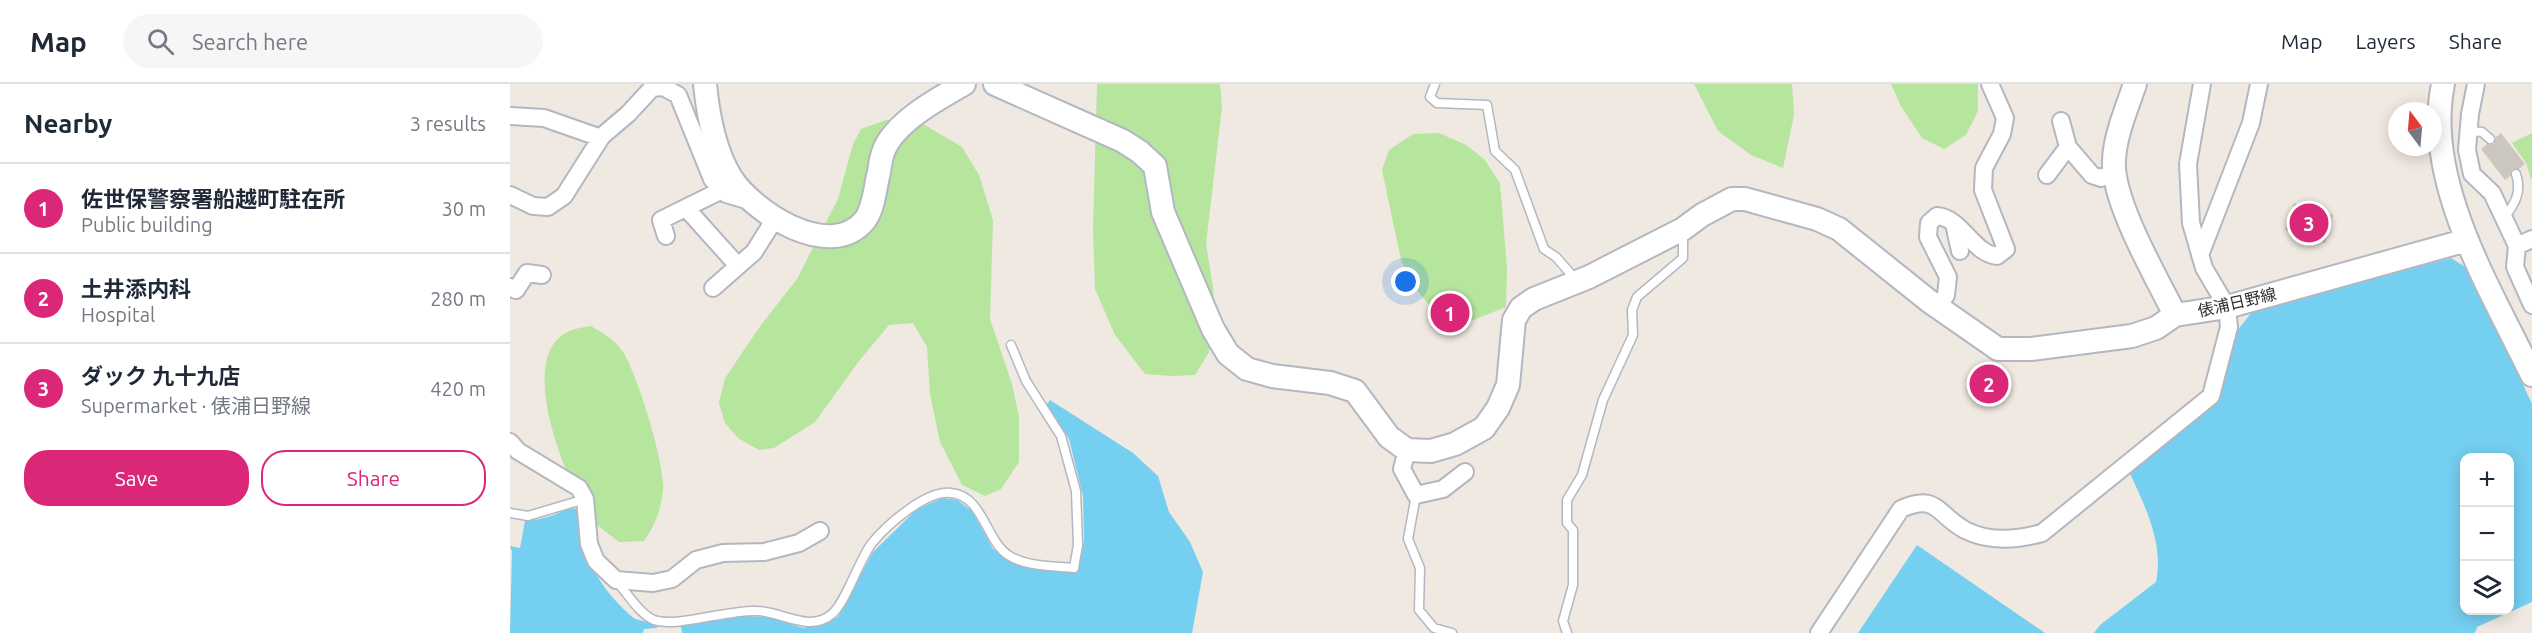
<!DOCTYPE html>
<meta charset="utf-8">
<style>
:root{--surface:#fff;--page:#f6f6f7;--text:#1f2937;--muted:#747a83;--line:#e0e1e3;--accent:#db2777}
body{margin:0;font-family:Ubuntu,"Noto Sans JP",sans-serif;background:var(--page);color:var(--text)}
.controls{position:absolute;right:18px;bottom:18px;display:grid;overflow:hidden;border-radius:12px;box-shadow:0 3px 15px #0003}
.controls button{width:54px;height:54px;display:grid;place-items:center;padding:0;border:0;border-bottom:2px solid var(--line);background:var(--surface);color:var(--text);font:30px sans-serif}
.compass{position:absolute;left:1878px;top:18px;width:54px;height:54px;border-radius:50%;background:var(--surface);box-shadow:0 3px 15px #0003;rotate:344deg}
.you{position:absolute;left:896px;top:198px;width:21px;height:21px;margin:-15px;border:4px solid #fff;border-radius:50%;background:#1a73e8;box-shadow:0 0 0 9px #1a73e833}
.badge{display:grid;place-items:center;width:39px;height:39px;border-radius:50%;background:var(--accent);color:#fff;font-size:20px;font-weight:700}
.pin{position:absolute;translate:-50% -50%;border:3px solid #fff;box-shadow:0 2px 6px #0006}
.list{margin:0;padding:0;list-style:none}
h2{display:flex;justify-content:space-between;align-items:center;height:78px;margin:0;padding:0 24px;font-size:26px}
h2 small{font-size:20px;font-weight:400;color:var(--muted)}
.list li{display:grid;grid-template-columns:39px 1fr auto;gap:18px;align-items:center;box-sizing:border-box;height:90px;padding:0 24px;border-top:2px solid var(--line)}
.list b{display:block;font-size:22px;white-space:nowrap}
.list p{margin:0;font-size:20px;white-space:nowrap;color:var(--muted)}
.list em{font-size:20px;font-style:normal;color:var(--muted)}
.actions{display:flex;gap:12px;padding:18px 24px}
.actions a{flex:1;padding:14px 0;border:2px solid var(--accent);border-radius:24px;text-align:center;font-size:21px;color:var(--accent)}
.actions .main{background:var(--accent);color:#fff}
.icon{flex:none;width:33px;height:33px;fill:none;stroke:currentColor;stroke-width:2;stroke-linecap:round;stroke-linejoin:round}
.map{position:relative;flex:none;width:2022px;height:549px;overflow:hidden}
header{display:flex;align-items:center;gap:36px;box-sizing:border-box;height:84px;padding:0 30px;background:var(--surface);border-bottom:2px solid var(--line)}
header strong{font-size:28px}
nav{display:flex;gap:33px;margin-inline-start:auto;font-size:21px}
.search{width:420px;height:54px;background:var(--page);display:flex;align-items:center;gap:15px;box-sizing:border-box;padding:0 21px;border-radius:33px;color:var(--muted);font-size:22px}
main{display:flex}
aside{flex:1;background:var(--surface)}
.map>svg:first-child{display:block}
.green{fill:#b6e59e}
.water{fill:#75cff0;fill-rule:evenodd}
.building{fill:#cbc7bf}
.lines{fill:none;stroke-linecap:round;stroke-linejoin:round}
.lane-casing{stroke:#b4b7c1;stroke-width:11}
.street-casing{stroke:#b4b7c1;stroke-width:20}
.secondary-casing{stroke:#b4b7c1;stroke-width:26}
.lane{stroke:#fff;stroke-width:8}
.street{stroke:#fff;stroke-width:16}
.secondary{stroke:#fff;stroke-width:22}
.labels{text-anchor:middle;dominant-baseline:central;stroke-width:5;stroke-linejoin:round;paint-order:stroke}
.street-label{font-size:16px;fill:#2e2e2e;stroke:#fff}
</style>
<header>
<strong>Map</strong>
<div class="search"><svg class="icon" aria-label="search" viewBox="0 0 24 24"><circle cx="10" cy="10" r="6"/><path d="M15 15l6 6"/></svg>Search here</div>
<nav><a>Map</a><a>Layers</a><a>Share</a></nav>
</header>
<main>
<aside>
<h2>Nearby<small>3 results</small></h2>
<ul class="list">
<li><span class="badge">1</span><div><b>佐世保警察署船越町駐在所</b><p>Public building</p></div><em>30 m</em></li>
<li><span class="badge">2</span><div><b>土井添内科</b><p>Hospital</p></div><em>280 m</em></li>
<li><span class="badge">3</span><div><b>ダック 九十九店</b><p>Supermarket · 俵浦日野線</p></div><em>420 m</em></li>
</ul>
<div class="actions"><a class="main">Save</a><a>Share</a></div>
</aside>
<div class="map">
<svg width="2022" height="549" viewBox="0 0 2022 549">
<rect width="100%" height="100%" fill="#efe9e1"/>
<path class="green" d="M587 0H710L712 22 696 160 703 203 706 247 698 270 685 291 662 292 635 290 605 251 585 205 583 146Z
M1184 0H1282L1284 31 1273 84 1241 71 1208 47Z
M1381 0H1468V27L1456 51 1434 65 1412 54 1391 22Z
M376 36 408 37 452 63 469 91 483 136 480 235 502 300 509 333V378L491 405 475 412 452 401 430 358 420 310 417 263 403 239 379 241 349 277 305 338 264 364 249 366 228 354 215 339 209 319 215 294 251 241 287 195 328 115 343 60 351 45Z
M929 49 956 61 974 75 990 99 997 184 996 223 958 238 931 236 906 205 891 176 872 86 879 66 903 50Z
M2022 49V95H2021L2016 79 2002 59Z
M81 242C93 249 105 256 113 268 127 289 156 383 153 406 151 426 145 441 134 457L109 458C100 451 88 443 81 434 57 399 15 296 45 258 54 246 68 244 81 242Z"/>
<path class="water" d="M1941 174 1960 186 2022 320V518L1967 543 1965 549H1584L1590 541 1646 498C1654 458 1635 423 1619 387L1707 315 1726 248 1742 228ZM1954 374H2000V526H1954Z
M540 316 623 369 648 392 659 428 680 458 693 488 682 549H172L171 543H166V541L225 532 259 533 293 544 317 539 328 533 363 468 407 425 433 414 447 416 462 427 483 465 503 479 567 489 574 457 573 412 559 355 537 320Z
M60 424 67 425C72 470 86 500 120 531 125 537 139 538 147 540V544L134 545 133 549H0L2 468 0 462 10 464 15 437C31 436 46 431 60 424Z
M1407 461 1535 549H1348Z"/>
<path class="building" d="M1991 49 2015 80 2009 85H2002L2000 92 1995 96 1971 65 1977 60H1984L1986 53Z
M1784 119 1823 131 1815 159 1775 146Z"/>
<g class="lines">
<g class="lane-casing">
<path id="lane" d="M925 0 920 13 927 19 977 21 985 67 1005 86 1034 165 1046 173 1067 197
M1959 47 1972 48 1980 55
M1994 134C2005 120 2012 108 2006 90
M906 411 898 455 910 484 909 526 924 544 942 549
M0 429 18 432 75 415
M106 497C117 508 129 530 144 536 168 544 218 525 248 527 272 528 300 549 322 530 336 518 349 476 362 459 377 441 416 406 441 409 473 412 475 455 498 471 516 483 543 482 564 484L568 461 566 407 551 352 516 297 501 261
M1057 549 1053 537 1063 501V446L1057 439V416L1072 391 1093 316 1123 251 1122 226 1127 213 1173 174V149"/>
</g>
<g class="street-casing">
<path id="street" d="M1966 0 1960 30 1957 66 1962 90 1982 109 2007 162 2005 183 2022 221
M0 32 34 34 91 54
M1551 37 1558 63 1582 91 1591 94 1604 89
M1537 91 1558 63
M0 111 23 122 38 123 54 112 92 52 118 30 142 4 153 3 168 11 202 95 216 110 240 117
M176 124 228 182
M1444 140 1450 167
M156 152 151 136 212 106
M2007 162 2022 155
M1690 171 1741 39 1749 0
M0 203 6 206 17 189 32 191
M203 204 244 168 266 133
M1428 223 1436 211 1438 193 1418 153 1419 139 1427 132C1452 134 1462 169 1487 172L1496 165 1473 106 1474 84 1492 50 1495 34 1480 0
M0 358 8 367 69 404 75 415 79 460 86 477 106 496 143 499 162 495 186 476 213 469 254 468 289 459 310 447
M897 366 892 385 906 411 933 405 955 388
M1309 549 1391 425C1428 409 1426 430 1455 446 1480 459 1507 456 1532 449L1701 312 1719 243 1717 223 1694 184 1681 139 1678 80 1692 0"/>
</g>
<g class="secondary-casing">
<path id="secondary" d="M195 0C198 31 204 65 220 92 241 127 320 179 355 136 364 124 365 103 369 88 370 81 371 73 374 66 385 38 429 14 454 0
M485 0 613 57 630 68 645 82 653 128 703 245 718 270 737 285 762 292 820 299 845 307 879 353 897 366 921 367 945 360 974 344 988 324 998 301 1004 236 1011 224 1024 215 1079 193 1173 145 1192 131 1222 115H1235L1307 135 1329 145 1419 217 1488 265H1521L1622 252 1646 244 1665 231 1717 223 1957 156
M1625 0C1617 24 1605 51 1604 76 1601 116 1647 194 1665 231
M1933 0C1913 97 1981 206 2022 291"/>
</g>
<use href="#lane" class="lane"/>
<use href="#street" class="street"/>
<use href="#secondary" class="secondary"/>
</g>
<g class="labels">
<g class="street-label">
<text transform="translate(1727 218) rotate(-13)">俵浦日野線</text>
</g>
</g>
</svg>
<div class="controls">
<button>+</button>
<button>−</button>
<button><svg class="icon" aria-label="layers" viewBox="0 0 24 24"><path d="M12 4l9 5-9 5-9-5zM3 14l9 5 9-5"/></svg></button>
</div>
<svg class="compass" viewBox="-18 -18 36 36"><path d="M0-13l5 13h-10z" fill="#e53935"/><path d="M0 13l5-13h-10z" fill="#747a83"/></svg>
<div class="you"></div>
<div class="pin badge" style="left:940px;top:229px">1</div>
<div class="pin badge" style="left:1479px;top:300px">2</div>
<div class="pin badge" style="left:1799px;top:139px">3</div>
</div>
</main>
